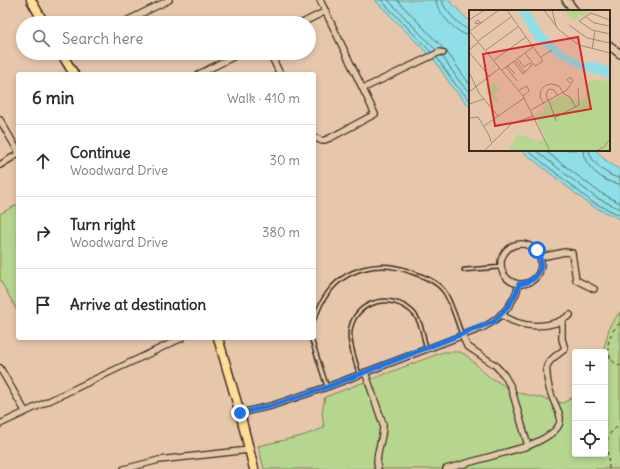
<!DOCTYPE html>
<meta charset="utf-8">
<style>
:root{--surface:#fff;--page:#f7f7f7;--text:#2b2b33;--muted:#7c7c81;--line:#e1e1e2}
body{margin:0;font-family:Delius,sans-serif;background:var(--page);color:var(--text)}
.controls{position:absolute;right:12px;bottom:12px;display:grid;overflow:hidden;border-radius:4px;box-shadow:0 2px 6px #0003}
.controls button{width:36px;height:36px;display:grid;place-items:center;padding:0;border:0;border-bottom:1px solid var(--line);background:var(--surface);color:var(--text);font:20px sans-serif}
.stop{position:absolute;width:12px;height:12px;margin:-9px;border:3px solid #1a73e8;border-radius:50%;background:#fff}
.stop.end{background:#1a73e8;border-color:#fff;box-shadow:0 1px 4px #0008}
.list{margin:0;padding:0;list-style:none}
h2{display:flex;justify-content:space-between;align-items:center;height:52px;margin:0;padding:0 16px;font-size:17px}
h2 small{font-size:13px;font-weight:400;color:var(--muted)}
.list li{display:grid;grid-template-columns:26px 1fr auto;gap:12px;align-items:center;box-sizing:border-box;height:72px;padding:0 16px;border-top:1px solid var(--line)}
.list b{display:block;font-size:15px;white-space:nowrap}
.list p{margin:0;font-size:13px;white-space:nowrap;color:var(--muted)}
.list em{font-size:13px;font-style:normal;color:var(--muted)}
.icon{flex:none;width:22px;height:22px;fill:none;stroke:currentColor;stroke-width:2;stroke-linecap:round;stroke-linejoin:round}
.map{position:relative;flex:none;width:620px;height:469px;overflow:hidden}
.search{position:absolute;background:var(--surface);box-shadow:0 2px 6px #0003;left:16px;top:16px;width:300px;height:44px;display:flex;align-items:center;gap:10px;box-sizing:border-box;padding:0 14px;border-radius:22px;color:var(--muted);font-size:15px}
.panel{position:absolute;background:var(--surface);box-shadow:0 2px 6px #0003;left:16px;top:72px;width:300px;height:268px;border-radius:4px}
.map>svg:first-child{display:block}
.green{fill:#b6d690;stroke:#788057}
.water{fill:#8edfe7;stroke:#6d9797}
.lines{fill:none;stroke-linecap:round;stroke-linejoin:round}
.shore{stroke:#5c726e;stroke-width:1}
.service-casing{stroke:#3b2a1e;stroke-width:5.5}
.minor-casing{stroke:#3b2a1e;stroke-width:8}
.tertiary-casing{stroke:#3b2a1e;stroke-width:10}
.primary-casing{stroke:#3b2a1e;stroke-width:11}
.path{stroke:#3b2a1e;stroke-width:1;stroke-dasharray:4 3;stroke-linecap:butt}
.service{stroke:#e3c9ab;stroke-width:2.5}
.minor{stroke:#e3c9ab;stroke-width:5.5}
.tertiary{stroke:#e3c9ab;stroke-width:7}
.primary{stroke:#ffdd96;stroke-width:8}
.route{stroke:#1a73e8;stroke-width:5}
.inset-road{fill:none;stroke:#a28873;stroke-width:1}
.view{fill:#d62828;fill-opacity:0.15;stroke:#d62828;stroke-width:2}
.inset-edge{fill:none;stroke:#3b2a1e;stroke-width:2}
</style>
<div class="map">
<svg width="620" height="469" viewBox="0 0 620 469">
<rect width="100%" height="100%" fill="#e7c7ab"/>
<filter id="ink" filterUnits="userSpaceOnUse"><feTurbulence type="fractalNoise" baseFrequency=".025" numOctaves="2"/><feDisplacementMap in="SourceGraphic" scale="8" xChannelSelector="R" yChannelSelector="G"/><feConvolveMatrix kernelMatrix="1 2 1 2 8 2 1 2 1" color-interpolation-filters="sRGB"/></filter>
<g filter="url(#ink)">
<path class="green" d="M18 204V312L0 280V214Z
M620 312V469H264L258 446 302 436 324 428 322 412 325 397 443 352H460L466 355 488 376 515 392 563 403 575 396V454H605V352H603L610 325Z"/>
<path class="water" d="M375 0H449L470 22V107L452 87 436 62Z
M521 150H596L605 160 620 170V219L590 205Z"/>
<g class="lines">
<path class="shore" d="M381 0 431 52
M388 0 436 50
M397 0 444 49
M436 0C436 12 458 35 470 36
M442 0C442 8 462 29 470 30
M447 52 470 85
M443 57 459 81 470 93
M437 58 455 84 470 100
M527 150 592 202 620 215
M535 150 595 197 620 209
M544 150 599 192 620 203
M583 150C583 166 605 184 620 184
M589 150C590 162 608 177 620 178"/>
<g class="service-casing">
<path id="service" d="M464 270 501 267
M314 319C318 312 320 304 325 297 344 267 380 260 411 272 422 276 436 281 443 290 450 297 458 325 462 335
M311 338 327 387
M359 374C356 362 351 350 350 338 348 305 385 291 409 309 421 317 423 335 426 348"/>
</g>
<g class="minor-casing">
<path id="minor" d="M122 23 169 0
M302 23 326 11
M270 53 280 74
M199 74 241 53
M364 88 440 52 443 53
M0 120 18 151
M314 137 322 141 330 138 375 114 320 0
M0 165 18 154
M501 264a20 20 0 1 1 40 0a20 20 0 1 1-40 0Z
M541 257 565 252 572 253 576 280 594 289
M501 314C520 329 551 330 570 315
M462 335 467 346 495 365 504 375 511 387 528 446
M0 368 25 411
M365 372 383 424C384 439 374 454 378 469
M240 413 271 406 327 387 482 328C500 319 514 304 519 284
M0 424 182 338
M124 469 159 460 249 450
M446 469 528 446C586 421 548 413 547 375 547 373 546 369 547 366 550 358 559 354 565 349L562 339V321"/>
</g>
<g class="tertiary-casing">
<path id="tertiary" d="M566 0 575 11
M609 45 620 54"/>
</g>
<g class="primary-casing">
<path id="primary" d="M31 0 44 23
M61 53 74 74
M218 338 240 413 254 469"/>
</g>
<path class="path" d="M620 323C607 334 601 358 620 366
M609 469C609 452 600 435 620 426"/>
<use href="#service" class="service"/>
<use href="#minor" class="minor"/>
<use href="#tertiary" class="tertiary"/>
<use href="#primary" class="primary"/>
</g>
</g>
<g class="lines" filter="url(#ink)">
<path class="route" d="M240 413 271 406 327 387 493 322C505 311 515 300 519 284 538 282 546 267 537 250"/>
</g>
<g transform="translate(469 10)">
<rect width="141" height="141" fill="#e7c7ab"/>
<path d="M94 0H123L105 11ZM124 70 141 71V141H39L49 124 69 131 77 129 65 105 75 101 74 96 91 86 111 90 116 87 118 73ZM25 72 32 81 25 85 30 91 27 93 16 80Z" fill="#b6d690"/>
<path d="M49 0H60L74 23 93 42 113 53 125 52 141 57V68L110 59 89 48 66 29Z" fill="#8edfe7"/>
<path class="inset-road" d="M38 0 74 51 66 56 56 43M75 0 90 20 110 35 141 43M83 0 87 16M117 7 125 13 141 16M0 10 16 0M141 10 122 3 110 11 123 20 141 24M11 12 9 10 6 12 7 14 13 12M100 15 118 28 141 33M0 21 54 86 81 141M1 21 30 0M9 31 42 7M123 39 126 21M0 40 10 32M17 40 49 17M0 42 21 67M72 47 83 40M25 50 57 27M44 51 54 64 63 55 61 53 55 57 48 48M47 51 56 63M38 55 46 64M37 57 48 71M33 60 64 37M0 62 10 83 29 106M50 80 58 76 60 81 54 86M0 82 31 58M79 91 77 84 80 79 85 80 89 86M80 91 87 111M0 94 15 89M75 94 71 87 72 80 77 75 83 74 90 76 95 84 101 87 107 98M62 100 98 80 104 71 101 67 98 70 101 73M0 108 9 107 20 125 22 132M85 108 110 95 109 78M15 116 55 88M15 141 42 114 64 106M127 141 135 137 141 129"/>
<path class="view" d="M109 27 122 99 26 116 14 44Z"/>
<rect width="141" height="141" class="inset-edge"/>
</g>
</svg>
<div class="controls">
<button>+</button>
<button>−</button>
<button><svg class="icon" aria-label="locate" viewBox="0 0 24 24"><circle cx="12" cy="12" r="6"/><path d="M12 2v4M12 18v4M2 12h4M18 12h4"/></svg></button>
</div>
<div class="stop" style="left:537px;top:250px"></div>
<div class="stop end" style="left:240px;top:413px"></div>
<div class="search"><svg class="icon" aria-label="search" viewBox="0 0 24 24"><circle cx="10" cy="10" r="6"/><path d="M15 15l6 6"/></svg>Search here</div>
<section class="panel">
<h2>6 min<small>Walk · 410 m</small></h2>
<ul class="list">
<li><svg class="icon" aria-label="ahead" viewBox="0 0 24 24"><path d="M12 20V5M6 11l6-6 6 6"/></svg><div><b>Continue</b><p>Woodward Drive</p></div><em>30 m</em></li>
<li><svg class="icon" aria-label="right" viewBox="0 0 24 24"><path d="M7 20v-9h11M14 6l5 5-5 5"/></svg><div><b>Turn right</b><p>Woodward Drive</p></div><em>380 m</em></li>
<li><svg class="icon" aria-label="arrive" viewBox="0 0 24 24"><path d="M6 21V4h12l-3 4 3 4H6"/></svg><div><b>Arrive at destination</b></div></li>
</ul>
</section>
</div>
